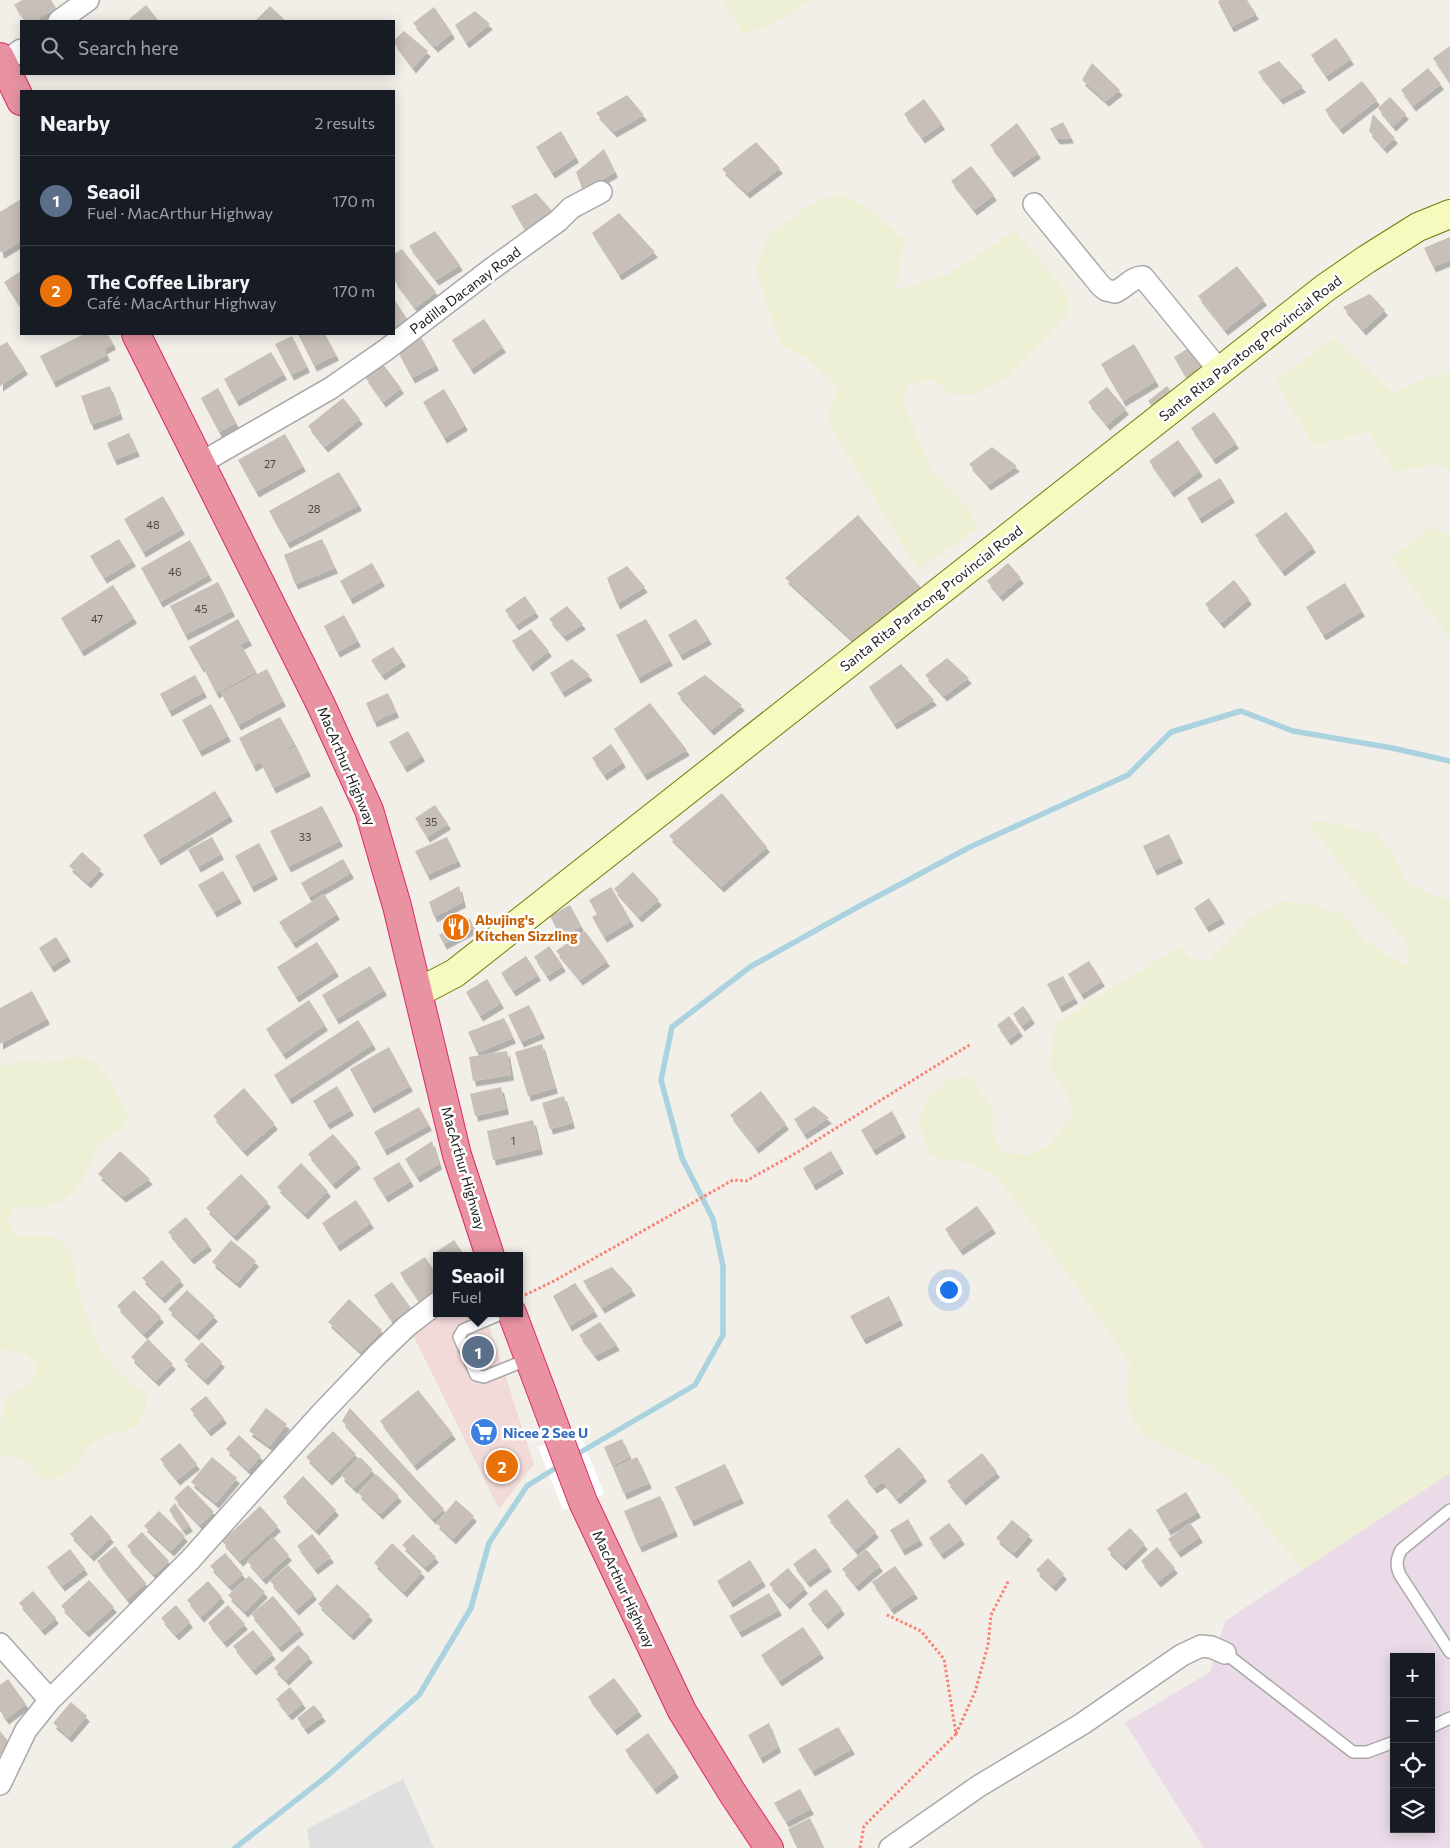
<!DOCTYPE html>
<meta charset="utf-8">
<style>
:root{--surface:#171b24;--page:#20242c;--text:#f1f3f6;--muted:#9ea1a6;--line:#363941;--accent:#8c9099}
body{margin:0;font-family:Commissioner,sans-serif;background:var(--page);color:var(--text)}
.controls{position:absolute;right:15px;bottom:15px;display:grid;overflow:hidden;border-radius:0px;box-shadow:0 2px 12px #0003}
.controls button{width:45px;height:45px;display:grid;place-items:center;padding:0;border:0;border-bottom:1px solid var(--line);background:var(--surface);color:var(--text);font:25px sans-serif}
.you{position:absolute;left:948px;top:1289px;width:18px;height:18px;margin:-12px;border:4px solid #fff;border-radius:50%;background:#1a73e8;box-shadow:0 0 0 8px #1a73e833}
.badge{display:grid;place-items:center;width:32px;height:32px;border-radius:50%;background:var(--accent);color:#fff;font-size:16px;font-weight:700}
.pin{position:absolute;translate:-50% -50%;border:2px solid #fff;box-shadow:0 1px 5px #0006}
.popup{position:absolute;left:433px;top:1252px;width:90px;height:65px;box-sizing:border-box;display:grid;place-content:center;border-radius:0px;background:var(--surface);filter:drop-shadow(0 1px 4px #0005);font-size:16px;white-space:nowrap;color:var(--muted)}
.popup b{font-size:19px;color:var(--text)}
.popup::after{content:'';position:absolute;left:50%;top:100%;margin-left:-10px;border:10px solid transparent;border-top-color:var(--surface)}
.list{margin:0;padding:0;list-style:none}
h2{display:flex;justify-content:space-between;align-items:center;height:65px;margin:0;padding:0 20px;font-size:21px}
h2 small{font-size:16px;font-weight:400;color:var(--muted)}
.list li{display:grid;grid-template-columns:32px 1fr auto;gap:15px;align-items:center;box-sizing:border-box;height:90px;padding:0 20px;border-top:1px solid var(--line)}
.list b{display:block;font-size:19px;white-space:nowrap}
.list p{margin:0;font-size:16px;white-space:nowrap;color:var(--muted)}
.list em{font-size:16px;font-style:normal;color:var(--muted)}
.icon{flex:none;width:28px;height:28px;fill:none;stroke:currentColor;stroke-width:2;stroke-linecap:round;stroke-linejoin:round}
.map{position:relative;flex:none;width:1450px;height:1848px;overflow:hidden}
.search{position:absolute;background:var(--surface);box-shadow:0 2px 12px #0003;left:20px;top:20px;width:375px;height:55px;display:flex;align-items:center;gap:12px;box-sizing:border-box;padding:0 18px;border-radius:0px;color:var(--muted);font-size:19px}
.panel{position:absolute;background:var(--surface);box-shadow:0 2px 12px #0003;left:20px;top:90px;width:375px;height:245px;border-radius:0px}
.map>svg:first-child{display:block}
.residential{fill:#e0dfdf}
.commercial{fill:#f2dad9}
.industrial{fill:#ebdbe8;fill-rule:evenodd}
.farmland{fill:#eef0d5}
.pier{fill:#fff}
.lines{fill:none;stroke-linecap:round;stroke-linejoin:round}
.stream{stroke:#aad3df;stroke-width:5.5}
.building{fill:#c7bfb8;filter:url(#shadow)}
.lane-casing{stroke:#a9a9a9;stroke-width:14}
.street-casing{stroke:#a9a9a9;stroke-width:24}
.secondary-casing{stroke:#707d05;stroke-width:30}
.highway-casing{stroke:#dc2a67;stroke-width:30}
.path{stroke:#fa8072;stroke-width:3;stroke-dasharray:2.5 2.5;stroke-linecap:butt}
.lane{stroke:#fff;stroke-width:11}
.street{stroke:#fff;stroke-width:21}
.secondary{stroke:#f7fabf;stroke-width:28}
.highway{stroke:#e892a2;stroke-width:28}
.labels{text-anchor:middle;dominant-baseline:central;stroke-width:5;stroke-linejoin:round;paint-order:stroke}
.number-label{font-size:11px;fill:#4b4948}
.street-label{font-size:14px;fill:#222;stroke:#fff}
.food-label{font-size:14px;font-weight:bold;fill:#c56008;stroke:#fff;text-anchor:start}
.shop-label{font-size:14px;font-weight:bold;fill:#366cbe;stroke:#fff;text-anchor:start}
</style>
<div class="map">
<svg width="1450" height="1848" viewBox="0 0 1450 1848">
<defs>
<filter id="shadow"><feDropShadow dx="3" dy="5.5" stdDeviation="0" flood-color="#0004"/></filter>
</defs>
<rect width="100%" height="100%" fill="#f2efe9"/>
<path class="residential" d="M403 1779 434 1848H310L307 1829Z"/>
<path class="commercial" d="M437 1313H485L534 1464 499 1509 410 1329Z"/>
<path class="industrial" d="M1450 1473V1848H1204L1125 1723 1210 1672 1225 1621ZM1394 1657H1431V1829H1394Z"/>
<path class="farmland" d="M722 0H812L768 27 742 33Z
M839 193 866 206 905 239 895 290 947 275 1015 230 1066 292 1070 312 1010 375 975 394H952L932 380 909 384 902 399 932 473 949 488 970 511 977 529 918 570 833 431 828 415 838 388 807 359 780 344 755 268 770 234 803 209Z
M1334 337 1393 393 1426 378 1450 373V472L1438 464 1394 472 1369 432 1314 446 1275 381Z
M1431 527 1450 537V639L1391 558Z
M1308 822H1329L1377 834 1394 857 1407 884 1437 897 1450 899V1473L1302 1570 1231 1482 1211 1465 1178 1453 1144 1436 1131 1416 1127 1399 1130 1363 1028 1218 995 1175 967 1163 931 1157 918 1122 928 1098 948 1079 969 1077 984 1096 993 1111V1133L1001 1152 1026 1155 1049 1145 1074 1112 1064 1087 1049 1067 1056 1024 1122 981 1180 947 1190 958 1208 962 1248 920 1280 901 1312 904 1344 915 1366 942 1407 965 1409 946 1391 923 1358 889Z
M78 1056 93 1061 104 1073 121 1100 128 1114 124 1129 109 1137 97 1149 83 1179 72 1192 60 1203 43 1207H15L8 1222 16 1235 48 1236 63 1242 72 1254 77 1286 87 1317 101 1350 110 1363 121 1375 146 1394V1410L137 1425 123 1432 107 1435 92 1444 72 1470 58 1479H41L32 1466 18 1458 0 1455V1426L6 1398 33 1380 37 1365 25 1354 0 1349V1067L16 1062 32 1060 47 1063Z"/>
<path class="pier" d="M579 1431 604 1494 563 1510 538 1447Z"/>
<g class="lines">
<path class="stream" d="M574 1456 695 1385 723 1335V1266L713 1219 682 1158 661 1080 672 1027 750 967 854 909 970 847 1128 775 1171 732 1241 711 1293 731 1392 748 1450 761
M235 1848 327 1776 419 1695 471 1608 489 1543 527 1486 562 1464"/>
</g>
<path class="building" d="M22 0H51L56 8 35 21H25L14 5Z
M1220 0H1247L1256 14 1231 27 1218 2Z
M146 5 159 21H127Z
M270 6 286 21H255Z
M434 7 452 33 435 47 413 23Z
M475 11 490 24 466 43 455 25Z
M404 31 428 51 413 68 394 43V40Z
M1336 38 1351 59 1326 76 1311 55Z
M1450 46V83L1433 58Z
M1279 61 1303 87 1280 99 1258 72Z
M1092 63 1120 90 1106 101 1082 80Z
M1428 68 1441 84 1413 106 1401 90Z
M1362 81 1377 100 1340 129 1325 110Z
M627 95 644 115 614 132 596 113Z
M1390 97 1406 114 1393 126 1378 108Z
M924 99 942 124 922 138 904 114Z
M1373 114 1395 138 1384 148 1369 131Z
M1063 122 1071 138 1057 139 1050 129Z
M1017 123 1038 153 1011 172 990 145Z
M561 131 576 157 552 173 536 147Z
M756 142 780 168 747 193 722 169Z
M604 149 615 172 583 191 576 172Z
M971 166 994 195 974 210 951 181Z
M536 193 555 214 525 230 511 206Z
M21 199V241L2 253 0 251V212Z
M619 213 655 252 619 275 592 233Z
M435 231 460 265 436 280 409 246Z
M1450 237V260L1433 267 1424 248Z
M402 249 436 292 415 308 394 280V254Z
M1237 266 1264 300 1225 330 1198 296Z
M21 271V308L4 282Z
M1370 294 1385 310 1363 330 1343 307Z
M394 299 410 323 394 333Z
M484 319 503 347 471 369 452 340Z
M84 334H108L113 344 104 349 107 355 53 382 40 356Z
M298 334H325L336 355 314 366Z
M292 336 307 367 291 375 275 344Z
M421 337 436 365 412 378 397 350Z
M7 342 25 369 0 386V346Z
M1134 344 1156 381 1123 401 1101 364Z
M1192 346 1205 368 1187 379 1174 357Z
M271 352 284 374 236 401 224 379Z
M383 364 401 388 383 402 365 377Z
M110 386 120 414 91 425 81 396Z
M1167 386 1174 396 1155 411 1148 401Z
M1107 387 1126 409 1107 425 1088 402Z
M218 388 236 423 219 432 201 398Z
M444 389 465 425 444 438 423 402Z
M343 398 360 419 325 447 308 426Z
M1214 412 1236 443 1213 459 1191 428Z
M129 433 137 451 114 460 107 443Z
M285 434 303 466 256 492 238 460Z
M1178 440 1200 471 1171 492 1149 461Z
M992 447 1017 466 988 485 969 464Z
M339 472 359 505 287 543 269 511Z
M1220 478 1232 497 1199 518 1187 498Z
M163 496 182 529 143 552 124 519Z
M1286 512 1313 547 1282 571 1255 535Z
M858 515 922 589 855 642 785 578Z
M119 539 133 561 104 578 90 556Z
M322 539 335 568 295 584 284 555Z
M190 540 209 575 160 602 141 568Z
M372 563 382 581 350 599 340 581Z
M1008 563 1021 578 1000 596 987 581Z
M627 566 645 587 617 604 607 578Z
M1234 580 1249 599 1221 623 1205 604Z
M218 582 232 611 185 635 170 606Z
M1345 583 1362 611 1323 635 1306 607Z
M113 585 134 618 81 651 61 618Z
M525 596 536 612 516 625 505 610Z
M567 606 583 624 564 636 549 619Z
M344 615 358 641 337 652 324 626Z
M238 619 249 640 201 667 189 647Z
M646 619 670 660 638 678 616 635Z
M696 619 709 639 680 655 668 635Z
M531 629 549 651 530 666 512 641Z
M242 646 256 672 216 693 203 667Z
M393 647 403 661 382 675 371 660Z
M947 658 969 678 944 696 925 675Z
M572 659 590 675 562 692 550 673Z
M901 664 934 700 894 724 869 687Z
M267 669 283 701 238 725 221 693Z
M195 675 204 692 169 711 160 694Z
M705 675 742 705 711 730 677 693Z
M388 693 396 712 374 722 366 703Z
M650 703 687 750 644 775 614 729Z
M211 704 228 736 199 751 182 720Z
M280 717 295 744 253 766 239 738Z
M408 731 422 756 404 767 389 742Z
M611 744 623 762 604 775 592 758Z
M296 746 308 771 273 788 261 763Z
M215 791 230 816 158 860 143 835Z
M722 793 767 847 721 887 669 836Z
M435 805 448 824 427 837 415 818Z
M322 806 340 841 288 867 270 831Z
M1169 834 1180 858 1154 870 1143 846Z
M212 837 221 854 198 867 188 850Z
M447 837 458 861 427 875 415 851Z
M259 843 275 874 251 887 235 856Z
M82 852 101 869 88 883 69 866Z
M343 859 351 873 309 897 301 883Z
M223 871 239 898 214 912 198 885Z
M633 872 659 900 639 917 614 889Z
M459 886 463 902 434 917 429 902Z
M611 887 631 921 604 937 592 917 597 914 589 900Z
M324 894 337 914 293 943 279 922Z
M1209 898 1222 918 1206 927 1194 908Z
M570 905 581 926 561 937 550 916Z
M470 919 474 928 444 944 439 935Z
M585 931 607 961 580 980 556 951Z
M56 937 68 956 51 967 39 948Z
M317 942 336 971 296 997 277 967Z
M549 946 563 966 547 976 534 957Z
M526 956 538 975 513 991 501 973Z
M1089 961 1102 981 1081 994 1068 974Z
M370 966 384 990 336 1019 322 995Z
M1063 976 1075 998 1059 1007 1047 984Z
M487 979 501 1003 480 1016 466 992Z
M32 991 47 1019 0 1044V1008Z
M309 1000 325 1025 283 1054 266 1029Z
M529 1005 542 1033 521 1042 508 1015Z
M1023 1006 1032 1018 1022 1026 1013 1014Z
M1009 1016 1020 1031 1008 1040 997 1025Z
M504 1018 513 1038 477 1053 468 1032Z
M358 1020 373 1044 289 1099 274 1075Z
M542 1044 555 1088 528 1096 515 1052Z
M389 1047 410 1086 371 1108 350 1069Z
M507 1051 511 1075 473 1081 469 1057Z
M337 1086 351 1110 327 1124 313 1101Z
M501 1087 506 1109 475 1116 470 1094Z
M244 1088 275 1124 244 1151 213 1116Z
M761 1091 786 1124 756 1148 730 1115Z
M564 1096 572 1123 550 1129 542 1103Z
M814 1106 829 1118 804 1134 794 1119Z
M419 1107 429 1125 384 1150 374 1132Z
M892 1111 903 1132 873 1150 861 1130Z
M533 1120 540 1149 493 1160 487 1131Z
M333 1134 358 1163 333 1184 308 1154Z
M432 1141 439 1164 417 1177 405 1159Z
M120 1151 150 1179 123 1197 98 1174Z
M831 1151 841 1168 813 1185 803 1168Z
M399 1162 411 1181 385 1197 373 1178Z
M301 1163 328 1191 305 1214 277 1187Z
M241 1174 268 1202 234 1236 206 1208Z
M356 1200 371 1223 337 1246 322 1223Z
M977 1206 993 1228 960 1250 945 1229Z
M186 1217 209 1245 191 1259 168 1232Z
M231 1240 256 1261 237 1283 212 1262Z
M454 1240 465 1256H437V1260L433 1254Z
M425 1257 437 1275V1292L420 1303 400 1273Z
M162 1260 181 1280 162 1298 142 1278Z
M612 1267 633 1290 602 1308 583 1281Z
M392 1282 411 1308 392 1321 374 1295Z
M575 1283 595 1311 569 1326 553 1296Z
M134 1290 161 1317 144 1334 117 1306Z
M187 1290 215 1316 196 1335 168 1309Z
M889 1296 900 1320 863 1339 850 1316Z
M349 1299 382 1330 361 1352 328 1322Z
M600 1322 617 1345 595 1356 579 1335Z
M148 1339 173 1364 156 1381 131 1357Z
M202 1342 222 1362 205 1380 184 1360Z
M418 1390 453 1434 414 1465 380 1421Z
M206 1396 224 1418 208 1431 190 1409Z
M266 1408 287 1424 270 1446 249 1431Z
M350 1408 444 1509 433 1519 342 1421Z
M333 1431 356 1454 329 1480 306 1457Z
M239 1435 261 1456 248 1470 226 1449Z
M622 1439 630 1457 612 1466 604 1447Z
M180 1443 197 1464 177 1480 160 1459Z
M899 1447 924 1476 897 1499 883 1482 874 1488 864 1476Z
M982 1453 997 1472 963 1500 947 1481Z
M212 1457 237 1478 216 1503 191 1482Z
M360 1457 373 1470 354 1488 341 1475Z
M637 1457 649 1483 624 1494 613 1468Z
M725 1464 741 1498 691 1521 675 1487Z
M376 1474 399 1496 380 1514 358 1493Z
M303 1476 336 1510 316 1530 283 1497Z
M188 1485 214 1512 200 1525 174 1498Z
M1186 1492 1198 1512 1168 1530 1156 1510Z
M660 1496 675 1531 639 1547 624 1511Z
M847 1499 876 1532 855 1550 827 1516Z
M456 1500 474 1516 453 1539 436 1523Z
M175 1503 190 1526 183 1530 169 1510Z
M260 1506 278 1526 240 1561 222 1541Z
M159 1511 185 1536 171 1551 144 1526Z
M91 1515 111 1537 91 1556 70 1534Z
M908 1519 920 1540 902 1550 890 1530Z
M1012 1520 1030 1535 1014 1553 996 1538Z
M949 1523 962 1539 941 1554 929 1538Z
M1190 1523 1200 1537 1178 1552 1168 1539Z
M1130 1528 1145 1544 1123 1565 1107 1549Z
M142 1532 169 1561 154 1575 127 1546Z
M312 1534 331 1557 315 1569 297 1546Z
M413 1534 436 1557 425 1567 402 1545Z
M273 1537 289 1555 263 1579 247 1561Z
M392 1543 422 1572 404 1592 374 1563Z
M115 1546 146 1583 127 1599 97 1561Z
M1157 1547 1175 1568 1158 1582 1141 1561Z
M815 1548 829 1566 807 1582 793 1564Z
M70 1549 85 1569 62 1586 47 1567Z
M866 1549 880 1566 856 1586 842 1569Z
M225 1553 243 1574 229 1586 210 1566Z
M1048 1558 1064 1574 1053 1586 1036 1570Z
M750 1560 763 1581 730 1602 717 1581Z
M288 1565 314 1594 296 1610 270 1581Z
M895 1566 915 1593 891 1609 872 1582Z
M788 1568 805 1588 787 1604 769 1584Z
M249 1576 265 1592 245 1612 228 1595Z
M89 1580 114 1607 86 1632 61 1606Z
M208 1581 222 1597 201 1617 187 1600Z
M337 1584 370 1615 351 1635 318 1604Z
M826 1589 842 1609 825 1624 808 1604Z
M33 1591 56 1618 42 1630 19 1603Z
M769 1593 779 1610 739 1632 729 1616Z
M273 1596 301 1629 279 1647 251 1614Z
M176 1605 190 1622 176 1635 161 1618Z
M228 1605 245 1624 224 1642 208 1623Z
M803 1627 821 1653 779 1681 761 1655Z
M253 1630 273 1654 253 1670 233 1646Z
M298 1645 310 1657 286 1680 274 1668Z
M614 1678 639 1711 614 1730 588 1697Z
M8 1679 26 1704 6 1719 0 1711V1685Z
M290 1687 303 1703 289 1715 276 1699Z
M71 1702 87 1716 69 1737 53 1723Z
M314 1705 323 1716 305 1729 297 1718Z
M769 1723 778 1747 760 1758 748 1735Z
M838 1727 852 1749 812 1771 798 1749Z
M0 1731 12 1746 4 1758 0 1754Z
M648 1733 676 1772 654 1789 625 1750Z
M800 1789 811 1809 786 1822 774 1803Z
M810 1818 824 1848H797L788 1829Z"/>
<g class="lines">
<g class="lane-casing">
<path id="lane" d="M503 1313 463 1330 459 1337 476 1375 484 1377 529 1359
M1450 1510 1401 1550C1396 1560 1396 1566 1400 1575L1450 1652
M1225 1653 1353 1752H1367L1394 1742
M1431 1727 1450 1718"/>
</g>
<g class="street-casing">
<path id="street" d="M59 21 88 0
M3 63 21 50
M1034 204 1101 286 1106 290 1115 292C1125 288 1133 276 1143 277L1219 370
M199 464 331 388 387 349 490 270 558 221 571 208 601 192
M0 1644 50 1700
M0 1784 26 1730 50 1700 190 1560 319 1416 377 1355 407 1326 437 1303
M890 1848 979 1786 1082 1724 1182 1655 1201 1646 1211 1647 1225 1653"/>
</g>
<g class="secondary-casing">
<path id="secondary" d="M419 992 455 973 1325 288 1367 259 1418 227 1450 214"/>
</g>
<g class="highway-casing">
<path id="highway" d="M0 57 21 101
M136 334 321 705 369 810 397 906 457 1155 490 1256
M512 1313 583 1502 682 1711 733 1794 769 1848"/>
</g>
<path class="path" d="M525 1295 554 1281 733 1180 746 1181 796 1153 971 1044
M956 1734 975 1692 988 1645 991 1615 1009 1580
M860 1848 864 1826 956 1734 944 1659 921 1631 885 1614"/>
<use href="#lane" class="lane"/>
<use href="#street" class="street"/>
<use href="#secondary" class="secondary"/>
<use href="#highway" class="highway"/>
</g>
<defs>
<g id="restaurant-disc" transform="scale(1.4375)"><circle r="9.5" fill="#e8710a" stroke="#fff"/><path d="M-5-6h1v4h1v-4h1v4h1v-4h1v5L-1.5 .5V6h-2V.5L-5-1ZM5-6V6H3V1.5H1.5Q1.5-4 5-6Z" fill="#fff"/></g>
<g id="supermarket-disc" transform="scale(1.4375)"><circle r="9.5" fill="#3f7fe0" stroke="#fff"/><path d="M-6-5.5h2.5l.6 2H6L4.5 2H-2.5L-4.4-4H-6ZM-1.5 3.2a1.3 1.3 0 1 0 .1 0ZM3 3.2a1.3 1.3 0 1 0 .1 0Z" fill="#fff"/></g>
</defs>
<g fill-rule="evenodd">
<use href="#restaurant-disc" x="456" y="927"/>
<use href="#supermarket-disc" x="484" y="1432"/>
</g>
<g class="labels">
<g class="number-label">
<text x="270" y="463">27</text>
<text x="314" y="508">28</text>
<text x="153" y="524">48</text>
<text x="175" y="571">46</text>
<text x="201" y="608">45</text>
<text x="97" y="618">47</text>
<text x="431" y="821">35</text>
<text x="305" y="836">33</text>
<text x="513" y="1140">1</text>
</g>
<g class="street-label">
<text transform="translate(465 290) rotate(-37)">Padilla Dacanay Road</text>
<text transform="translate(1250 348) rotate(-38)">Santa Rita Paratong Provincial Road</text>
<text transform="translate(931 598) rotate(-38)">Santa Rita Paratong Provincial Road</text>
<text transform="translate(347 766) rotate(67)">MacArthur Highway</text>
<text transform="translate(464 1168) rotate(74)">MacArthur Highway</text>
<text transform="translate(624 1589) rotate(65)">MacArthur Highway</text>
</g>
<g class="food-label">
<text x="475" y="919">Abujing's<tspan x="475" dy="16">Kitchen Sizzling</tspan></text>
</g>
<g class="shop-label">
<text x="503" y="1432">Nicee 2 See U</text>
</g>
</g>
</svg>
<div class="controls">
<button>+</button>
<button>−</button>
<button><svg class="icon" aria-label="locate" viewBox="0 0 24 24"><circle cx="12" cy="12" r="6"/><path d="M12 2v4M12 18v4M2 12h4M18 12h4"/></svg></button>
<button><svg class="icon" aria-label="layers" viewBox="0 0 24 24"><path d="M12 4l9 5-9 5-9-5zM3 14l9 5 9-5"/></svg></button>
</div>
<div class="you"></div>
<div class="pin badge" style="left:478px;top:1352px;background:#5c6f8a">1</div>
<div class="popup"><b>Seaoil</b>Fuel</div>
<div class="pin badge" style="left:502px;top:1466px;background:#e8710a">2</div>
<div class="search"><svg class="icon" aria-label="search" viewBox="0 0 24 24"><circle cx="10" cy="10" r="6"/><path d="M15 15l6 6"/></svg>Search here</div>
<section class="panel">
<h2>Nearby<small>2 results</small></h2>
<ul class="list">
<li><span class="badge" style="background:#5c6f8a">1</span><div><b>Seaoil</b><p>Fuel · MacArthur Highway</p></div><em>170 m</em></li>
<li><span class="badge" style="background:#e8710a">2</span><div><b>The Coffee Library</b><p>Café · MacArthur Highway</p></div><em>170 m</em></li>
</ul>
</section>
</div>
